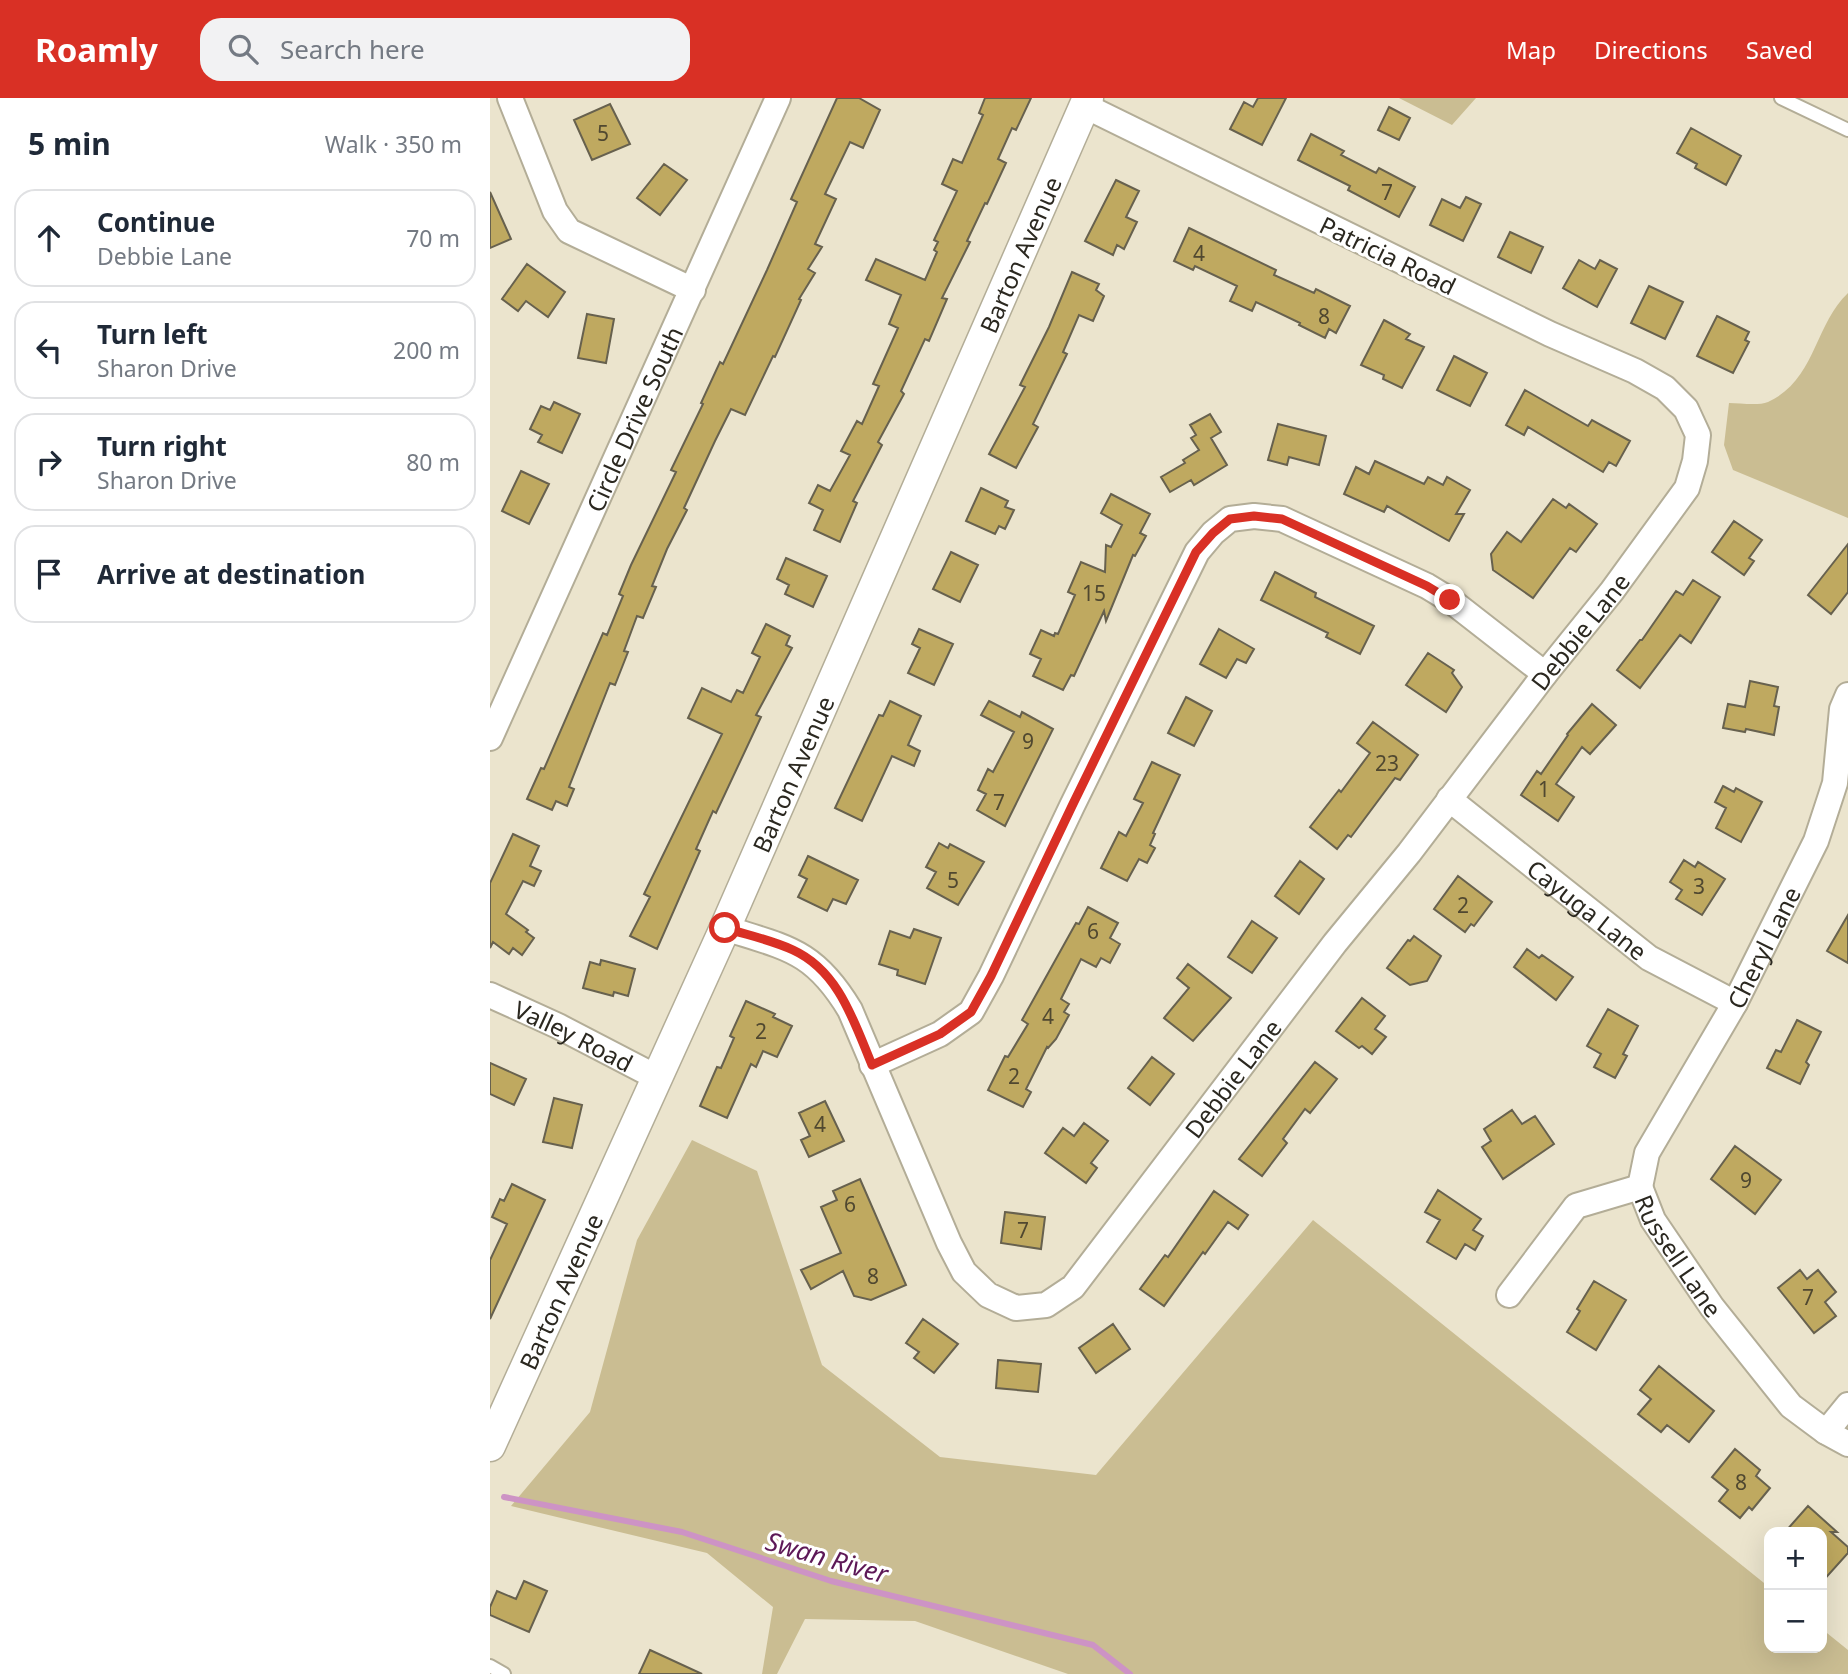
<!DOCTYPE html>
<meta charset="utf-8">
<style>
:root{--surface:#fff;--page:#f2f2f3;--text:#1f2937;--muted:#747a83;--line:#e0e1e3;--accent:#d93025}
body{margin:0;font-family:"Noto Sans",sans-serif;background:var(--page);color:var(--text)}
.controls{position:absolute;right:21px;bottom:21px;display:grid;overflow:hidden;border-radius:14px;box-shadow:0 7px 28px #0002}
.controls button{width:63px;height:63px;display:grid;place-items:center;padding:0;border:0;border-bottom:2px solid var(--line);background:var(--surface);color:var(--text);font:35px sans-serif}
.stop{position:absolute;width:21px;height:21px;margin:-16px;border:5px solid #d93025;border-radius:50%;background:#fff}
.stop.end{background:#d93025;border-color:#fff;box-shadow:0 2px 7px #0008}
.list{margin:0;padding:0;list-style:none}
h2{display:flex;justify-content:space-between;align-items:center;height:91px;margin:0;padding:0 28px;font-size:30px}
h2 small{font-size:23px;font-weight:400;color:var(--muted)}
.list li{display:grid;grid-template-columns:46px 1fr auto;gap:21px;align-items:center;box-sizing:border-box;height:98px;margin:0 14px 14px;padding:0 14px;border:2px solid var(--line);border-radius:21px}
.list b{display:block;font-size:26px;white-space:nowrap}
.list p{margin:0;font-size:23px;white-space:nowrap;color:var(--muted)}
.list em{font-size:23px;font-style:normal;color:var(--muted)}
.icon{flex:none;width:38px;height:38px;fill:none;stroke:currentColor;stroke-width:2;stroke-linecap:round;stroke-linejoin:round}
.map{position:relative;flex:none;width:1358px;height:1576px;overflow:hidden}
header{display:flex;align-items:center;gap:42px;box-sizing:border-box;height:98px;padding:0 35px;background:var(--accent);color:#fff}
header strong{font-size:33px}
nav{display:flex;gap:38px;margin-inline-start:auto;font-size:24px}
.search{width:490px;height:63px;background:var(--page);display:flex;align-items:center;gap:18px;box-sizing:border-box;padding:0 24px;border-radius:21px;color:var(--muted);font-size:26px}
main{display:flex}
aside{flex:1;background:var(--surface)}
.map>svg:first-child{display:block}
.green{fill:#cabd92}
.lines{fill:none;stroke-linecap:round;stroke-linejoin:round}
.stream{stroke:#cd93c5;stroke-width:6}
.building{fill:#bfa960;stroke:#67614e;stroke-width:2}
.service-casing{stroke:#b3ad97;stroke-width:16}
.minor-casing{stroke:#b3ad97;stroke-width:28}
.tertiary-casing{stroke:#b3ad97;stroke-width:33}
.service{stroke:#fff;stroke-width:12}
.minor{stroke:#fff;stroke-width:24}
.tertiary{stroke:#fff;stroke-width:30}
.route{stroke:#d93025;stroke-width:9}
.labels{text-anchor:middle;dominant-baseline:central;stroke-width:6;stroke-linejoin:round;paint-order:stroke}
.number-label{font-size:21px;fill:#504830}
.street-label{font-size:24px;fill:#2b2820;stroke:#fff}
.water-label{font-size:26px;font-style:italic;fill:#5d1857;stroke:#fff}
</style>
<header>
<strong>Roamly</strong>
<div class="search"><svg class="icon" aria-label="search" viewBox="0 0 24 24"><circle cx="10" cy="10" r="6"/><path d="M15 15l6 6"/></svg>Search here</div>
<nav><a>Map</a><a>Directions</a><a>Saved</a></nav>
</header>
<main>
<aside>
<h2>5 min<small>Walk · 350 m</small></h2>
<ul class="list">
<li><svg class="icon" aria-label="ahead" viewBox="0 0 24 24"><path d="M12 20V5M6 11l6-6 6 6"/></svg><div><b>Continue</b><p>Debbie Lane</p></div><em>70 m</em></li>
<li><svg class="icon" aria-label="left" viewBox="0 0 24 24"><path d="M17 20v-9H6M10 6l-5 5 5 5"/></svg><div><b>Turn left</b><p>Sharon Drive</p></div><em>200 m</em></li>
<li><svg class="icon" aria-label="right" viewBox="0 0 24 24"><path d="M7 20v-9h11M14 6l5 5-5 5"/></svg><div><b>Turn right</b><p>Sharon Drive</p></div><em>80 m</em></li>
<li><svg class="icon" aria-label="arrive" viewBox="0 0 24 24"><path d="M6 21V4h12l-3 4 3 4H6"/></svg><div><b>Arrive at destination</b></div></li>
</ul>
</aside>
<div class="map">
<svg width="1358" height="1576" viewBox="0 0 1358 1576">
<rect width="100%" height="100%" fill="#ebe4cd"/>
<path class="green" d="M909 0H986L962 27Z
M1358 195V420L1243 372 1234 347 1239 305C1250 305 1268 308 1278 304 1326 282 1324 227 1358 195Z
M202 1042 267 1073 332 1267 450 1359 606 1377 823 1122 1279 1489V1550H1332V1531L1358 1552V1576H578L425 1523 315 1521 287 1576H272L283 1509 217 1455 21 1408 100 1314 147 1142Z"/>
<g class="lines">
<path class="stream" d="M14 1399 192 1434 341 1483 603 1547 640 1576"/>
</g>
<path class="building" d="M347 0H369L390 12 373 50 360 44 335 96 346 101 325 146 332 149 318 171 325 175 309 201 311 202 285 259 283 258 255 317 241 311 225 343 194 410 197 412 177 451 162 488 166 489 153 520 147 518 134 553 138 554 125 587 120 585 79 689 84 691 77 708 66 703 62 712 37 701 51 670 54 671 113 535 117 537 133 498 129 496 141 467 186 374 181 372 213 306 211 305 230 264 233 266 277 172 307 104 301 101Z
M495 0H541L526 32 522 30 508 61 516 65 497 106 495 105 477 143 480 144 452 200 457 201 439 243 435 241 411 293 414 296 388 344 392 347 363 403 367 405 350 444 324 432 333 412 319 405 328 387 340 393 360 357 351 353 367 323 372 326 389 288 383 286 408 230 399 226 411 197 376 182 386 161 435 182 447 154 444 152 448 144 444 142 467 93 452 86 463 61 472 65 493 17 489 15Z
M768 0H796L772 47 740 31 754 4 763 9Z
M120 6 140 46 102 62 84 22Z
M899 9 920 20 909 42 888 32Z
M1201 30 1251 58 1236 87 1205 70 1207 66 1187 55Z
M821 36 854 53 851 57 886 75 889 70 925 89 909 119 858 92 860 88 808 62Z
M174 66 197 82 170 117 147 100Z
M626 82 649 93 636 119 647 124 634 151 627 147 623 157 595 143Z
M0 94 21 141 0 150Z
M976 99 991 106 973 143 940 127 952 101 970 110Z
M699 130 786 172 784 177 824 195 826 191 860 208 846 235 839 231 835 240 809 227 810 225 766 204 762 213 740 203 747 188 705 168 703 172 684 163Z
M1020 134 1053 149 1041 175 1008 159Z
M1089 162 1105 171 1110 162 1127 171 1107 209 1073 190Z
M37 166 75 194 58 219 36 203 28 213 12 201Z
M582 174 609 186 606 192 614 198 603 223 589 217 573 254 577 256 543 326 548 329 526 370 499 356 535 289 530 287 559 229Z
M1159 188 1193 204 1175 241 1141 225Z
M97 216 124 221 116 265 88 260Z
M1227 218 1259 234 1255 242 1259 244 1243 275 1207 258Z
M894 222 920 236 916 241 934 249 912 290 893 281 894 277 871 267Z
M964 258 997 275 980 308 947 292Z
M1035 292 1098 328 1102 322 1140 343 1126 368 1119 364 1113 374 1038 329 1034 337 1016 327Z
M64 304 90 316 72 355 48 344 52 337 40 331 51 308 60 312Z
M720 316 731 334 721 340 737 367 704 387 701 382 680 394 671 379 695 365 693 362 709 352 701 340 706 337 700 327Z
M788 326 836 338 829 367 799 359 797 367 778 362Z
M885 363 934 386 938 379 953 387 957 379 980 392 966 416H974L959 443 897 408 894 414 854 396 866 369 879 376Z
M31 373 59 386 39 426 12 413Z
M491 390 518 403 515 409 524 412 515 431 509 428 505 436 476 423Z
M621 396 660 416 650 435 656 438 645 458 643 457 616 523 614 513 584 578 581 577 573 592 543 578 551 561 540 556 551 532 564 538 565 535 568 536 585 497 578 494 591 464 615 474 616 447 621 449 632 427 611 415Z
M1063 401 1076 410 1079 406 1107 426 1086 454 1080 450 1043 500 1003 472 1001 456 1017 434 1031 444Z
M1244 423 1272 442 1259 460 1264 463 1254 477 1222 454Z
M1358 446V494L1341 516 1318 497Z
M461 454 488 467 470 504 443 491Z
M296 460 337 478 323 509 295 496 299 487 287 481Z
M785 474 826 495 825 499 884 528 870 556 836 539 838 535 771 502Z
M1203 482 1230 499 1201 545 1190 537 1150 590 1127 572 1150 542H1152L1186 493 1193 497Z
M276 526 300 538 296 547 302 550 266 617 271 619 226 715 223 713 206 751 210 753 167 851 140 838 160 799 154 796 232 636 198 620 212 590 241 604 247 592 253 595 270 559 262 555Z
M429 531 463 546 444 587 418 575 430 550 422 546Z
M729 531 764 551 756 565 747 561 736 580 710 566Z
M938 555 964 572 962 575 972 589 956 614 916 587Z
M1260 583 1288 589 1284 608 1289 609 1284 637 1256 631 1255 634 1233 630 1238 606 1255 609Z
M696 599 722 613 704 648 678 635Z
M400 603 431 618 418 647 430 653 424 668 402 658 372 723 345 710 389 617 393 618Z
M499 603 530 619 532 614 563 631 515 728 487 712 496 696 488 692 498 671 503 674 524 634 491 617Z
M1102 606 1126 627 1100 656 1092 649 1066 686 1084 699 1068 723 1031 697 1047 673 1051 676 1078 637 1077 636Z
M883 624 928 657 910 682 905 680 861 739 858 737 847 751 820 729 849 692 851 694 880 655 867 645Z
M662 664 690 677 663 735 665 736 660 747 665 750 657 765 649 761 637 783 611 770 629 734 636 738 653 705 644 701Z
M1233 688 1244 694 1246 690 1272 704 1251 744 1226 730 1236 710 1225 704Z
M23 736 49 748 40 768 51 773 44 788 33 783 16 816 38 832 36 834 44 840 32 857 23 850 19 856 3 844 0 850V785Z
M449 745 458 750 460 746 494 764 468 807 437 790 446 774 436 769Z
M318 758 368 782 356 806 343 801 337 813 308 799 317 781 309 777Z
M1194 762 1205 769 1208 764 1235 781 1212 817 1186 801 1192 792 1180 784Z
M810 763 834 781 809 816 785 798Z
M968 778 1002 804 984 828 981 826 975 834 944 811Z
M598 809 628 825 620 840 630 846 620 865 611 860 606 869 591 861 571 901 579 906 574 914 579 917 566 941 558 950 557 949 536 991 541 994 533 1009 498 992 515 958 518 959 538 926 532 922 586 825 589 826Z
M1358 817V865L1337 853Z
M762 823 787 840 762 875 738 859Z
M424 831 451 840 435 886 407 877 408 872 389 866 400 833 420 840Z
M924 838 951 858 937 883 920 887 897 870 918 842 920 843Z
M1037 851 1049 860 1052 857 1083 879 1066 902 1024 869Z
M111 862 145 871 138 898 124 894 123 898 93 890 100 864 110 867Z
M698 866 741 900 703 943 674 920 699 890 687 880Z
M872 900 895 918 885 931 896 939 882 956 872 948 869 950 846 933Z
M256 903 285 916 283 919 302 928 287 959 273 953 266 969 261 966 237 1020 210 1008 227 969 231 970 244 940 240 938Z
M1118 911 1148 928 1133 956 1137 958 1125 980 1104 969 1111 956 1097 948Z
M1307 922 1331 934 1316 964 1319 967 1310 986 1277 970 1286 952 1291 954Z
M662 959 684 976 660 1007 638 990Z
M825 964 847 981 820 1015 815 1011 793 1041 797 1045 772 1078 749 1061Z
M0 965 36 981 24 1007 0 996Z
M64 1000 92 1007 82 1050 53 1044Z
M335 1003 354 1043 319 1059 311 1042 320 1038 309 1015Z
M1022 1012 1032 1026 1045 1018 1064 1046 1013 1081 992 1049 1001 1043 994 1031Z
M594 1025 618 1043 601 1065 607 1070 596 1085 555 1055 573 1030 584 1038Z
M1245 1048 1291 1082 1265 1116 1221 1081Z
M370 1081 416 1187 381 1202 364 1198 353 1173 321 1191 311 1172 351 1155 331 1109 347 1102 343 1093Z
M22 1086 55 1102 0 1221V1162L17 1126 2 1119 10 1101 14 1103Z
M948 1092 991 1121 983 1132 993 1138 985 1152 975 1146 966 1161 937 1144 950 1122 935 1114Z
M724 1093 758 1117 748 1131 738 1124 715 1156 713 1154 674 1208 650 1191 675 1157 678 1159Z
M515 1114 555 1119 551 1151 511 1145Z
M1310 1172 1317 1181 1328 1172 1346 1194 1335 1204 1346 1218 1324 1235 1288 1190Z
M1104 1183 1136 1202 1106 1252 1077 1234 1090 1213 1087 1211Z
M433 1221 468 1246 444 1275 424 1260 429 1254 416 1245Z
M623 1226 640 1251 606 1275 589 1250Z
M508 1262 551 1266 548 1294 506 1290Z
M1169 1268 1224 1313 1199 1344 1177 1327 1171 1334 1148 1316 1161 1301 1150 1292Z
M1245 1351 1270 1372 1266 1378 1280 1390 1262 1412 1259 1409 1250 1420 1229 1403 1238 1392 1222 1379Z
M1318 1408 1347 1434H1341L1358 1449V1455L1332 1484V1434H1295Z
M34 1483 57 1493 39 1534 0 1517V1509L7 1493 26 1501Z
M160 1552 212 1576H149Z"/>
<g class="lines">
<g class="service-casing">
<path id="service" d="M1291 0 1358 32
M0 1568 14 1576"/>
</g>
<g class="minor-casing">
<g id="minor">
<path d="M20 0 65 113 79 133 203 192"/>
<path id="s1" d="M0 640 288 0"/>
<path id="s2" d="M959 701 1159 860 1245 905"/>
<path id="s3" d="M235 830C297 850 324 852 360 912L459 1145 474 1174 498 1197 526 1210 556 1207 583 1189 845 845 919 755 1055 576 1122 493 1197 390 1205 363 1208 337 1196 311 1175 290 1145 273 1060 236 595 8"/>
<path id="s4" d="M0 897 68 928 166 979"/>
<path d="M382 967 450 936 481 914 501 878 582 708 707 454 723 435 740 421 764 418 792 421 937 488 960 502 1055 576"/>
<path id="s5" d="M1150 1089 1157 1055 1245 905 1326 743 1345 685 1352 611 1358 597"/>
<path id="s6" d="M1150 1089 1163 1122 1222 1209 1301 1308 1336 1334 1358 1346"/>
<path d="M1019 1197 1086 1108 1150 1089"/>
<path d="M1336 1334 1358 1307"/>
</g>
</g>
<g class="tertiary-casing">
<g id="tertiary">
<path id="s7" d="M0 1348 235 830 598 0"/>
</g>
</g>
<use href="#service" class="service"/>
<use href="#minor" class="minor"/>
<use href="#tertiary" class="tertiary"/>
</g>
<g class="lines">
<path class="route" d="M235 830C257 837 282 842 303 852 349 873 364 924 382 967L450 936 481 914 501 878 582 708 706 454 723 435 740 421 764 418 792 421 937 488 960 502"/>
</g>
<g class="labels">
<g class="number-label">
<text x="113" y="35">5</text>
<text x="897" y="94">7</text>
<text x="709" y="155">4</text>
<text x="834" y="218">8</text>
<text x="604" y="495">15</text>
<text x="538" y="643">9</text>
<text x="897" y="665">23</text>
<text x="1054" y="691">1</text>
<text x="509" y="704">7</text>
<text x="463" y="782">5</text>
<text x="1209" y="788">3</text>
<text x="973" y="807">2</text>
<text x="603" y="833">6</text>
<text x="558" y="918">4</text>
<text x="271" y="933">2</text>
<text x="524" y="978">2</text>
<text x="330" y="1026">4</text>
<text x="1256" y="1082">9</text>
<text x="360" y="1106">6</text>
<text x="533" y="1132">7</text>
<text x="383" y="1178">8</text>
<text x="1318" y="1199">7</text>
<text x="1251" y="1384">8</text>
</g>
<g class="street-label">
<text stroke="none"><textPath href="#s7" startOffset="1304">Barton Avenue</textPath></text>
<text transform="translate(898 157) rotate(26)">Patricia Road</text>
<text stroke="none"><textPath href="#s1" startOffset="350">Circle Drive South</textPath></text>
<text stroke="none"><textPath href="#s3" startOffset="1396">Debbie Lane</textPath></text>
<text stroke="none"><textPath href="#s7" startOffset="737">Barton Avenue</textPath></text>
<text stroke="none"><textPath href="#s2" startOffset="177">Cayuga Lane</textPath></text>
<text stroke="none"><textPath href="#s5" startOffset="271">Cheryl Lane</textPath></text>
<text stroke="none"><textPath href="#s4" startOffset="93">Valley Road</textPath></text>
<text stroke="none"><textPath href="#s3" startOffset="830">Debbie Lane</textPath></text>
<text stroke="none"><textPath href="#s6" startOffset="79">Russell Lane</textPath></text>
<text stroke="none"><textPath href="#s7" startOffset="170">Barton Avenue</textPath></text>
</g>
<g class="water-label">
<text transform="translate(337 1459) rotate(16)">Swan River</text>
</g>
</g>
</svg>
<div class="controls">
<button>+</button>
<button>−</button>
</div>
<div class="stop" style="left:235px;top:830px"></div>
<div class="stop end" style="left:960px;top:502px"></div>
</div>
</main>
